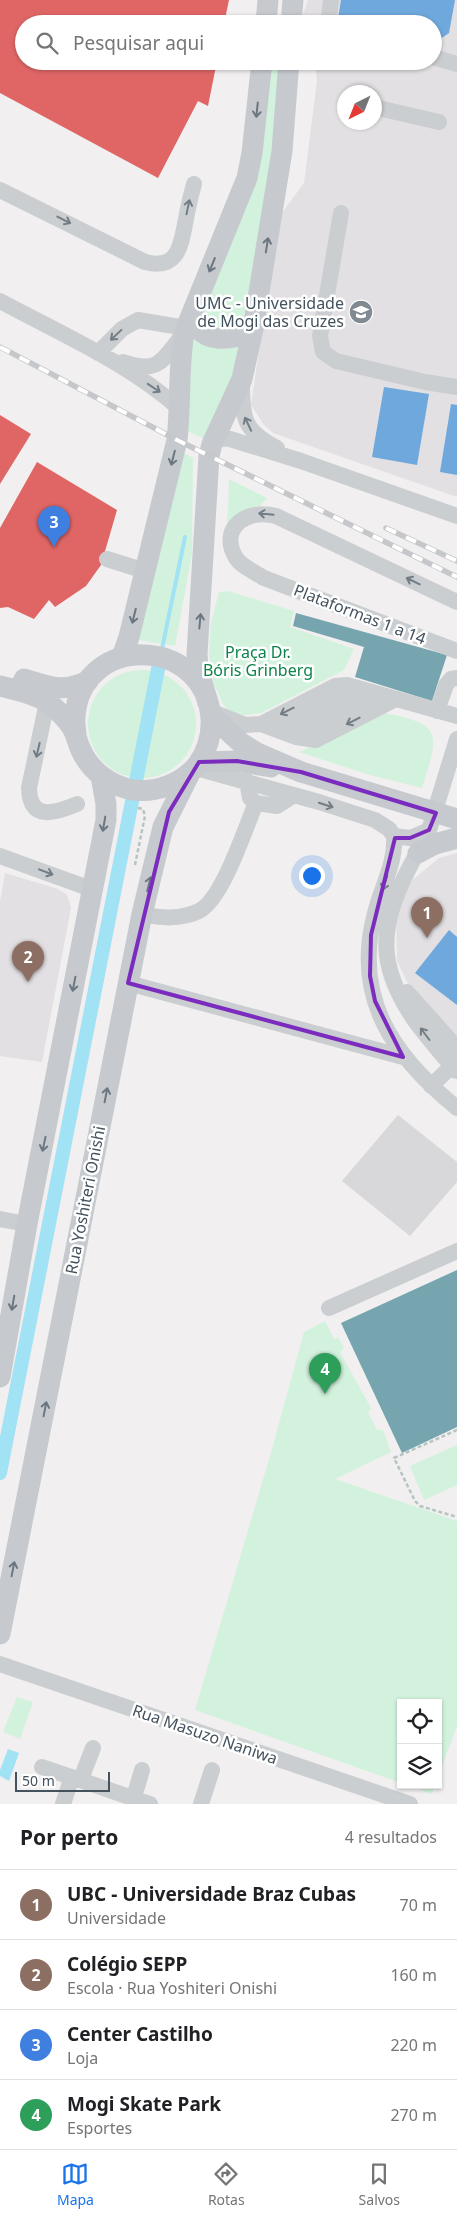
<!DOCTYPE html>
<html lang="pt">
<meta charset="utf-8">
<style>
:root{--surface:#fff;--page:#f2f2f2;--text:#202124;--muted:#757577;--line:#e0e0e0;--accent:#1a73e8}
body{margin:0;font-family:"Noto Sans",sans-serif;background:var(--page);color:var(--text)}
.controls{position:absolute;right:15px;bottom:15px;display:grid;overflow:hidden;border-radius:0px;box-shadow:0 1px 4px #0004}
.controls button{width:45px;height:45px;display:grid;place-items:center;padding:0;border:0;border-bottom:1px solid var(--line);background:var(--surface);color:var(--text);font:25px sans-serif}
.compass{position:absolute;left:337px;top:85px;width:45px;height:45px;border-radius:50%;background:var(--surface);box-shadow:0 1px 4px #0004;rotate:223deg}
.scale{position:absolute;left:15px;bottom:12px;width:95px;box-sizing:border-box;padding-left:5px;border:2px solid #44525e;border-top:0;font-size:14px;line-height:18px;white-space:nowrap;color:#44525e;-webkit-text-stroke:4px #fff;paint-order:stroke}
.you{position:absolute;left:311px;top:875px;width:18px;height:18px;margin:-12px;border:4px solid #fff;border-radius:50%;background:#1a73e8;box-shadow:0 0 0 8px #1a73e833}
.badge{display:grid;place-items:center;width:32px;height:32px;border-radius:50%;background:var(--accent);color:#fff;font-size:16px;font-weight:700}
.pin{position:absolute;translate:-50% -41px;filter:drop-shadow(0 1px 2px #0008)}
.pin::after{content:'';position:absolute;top:26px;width:18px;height:15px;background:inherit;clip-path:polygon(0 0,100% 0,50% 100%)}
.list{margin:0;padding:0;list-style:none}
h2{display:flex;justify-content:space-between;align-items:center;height:65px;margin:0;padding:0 20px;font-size:21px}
h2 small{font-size:16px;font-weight:400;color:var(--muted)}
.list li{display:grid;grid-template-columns:32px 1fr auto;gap:15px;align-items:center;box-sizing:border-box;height:70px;padding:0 20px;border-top:1px solid var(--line)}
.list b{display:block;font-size:19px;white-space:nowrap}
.list p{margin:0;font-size:16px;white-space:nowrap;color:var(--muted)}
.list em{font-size:16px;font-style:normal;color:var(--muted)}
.icon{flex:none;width:28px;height:28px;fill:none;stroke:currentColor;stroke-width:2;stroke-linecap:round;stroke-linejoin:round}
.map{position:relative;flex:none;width:457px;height:1804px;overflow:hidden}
.search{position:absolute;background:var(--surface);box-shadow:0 1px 4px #0004;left:15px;right:15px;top:15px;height:55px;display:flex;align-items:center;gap:12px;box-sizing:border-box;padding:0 18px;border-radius:28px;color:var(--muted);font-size:19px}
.sheet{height:345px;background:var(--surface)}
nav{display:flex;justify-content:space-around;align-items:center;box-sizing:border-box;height:70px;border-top:1px solid var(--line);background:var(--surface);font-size:14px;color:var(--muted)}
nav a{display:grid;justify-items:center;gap:2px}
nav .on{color:var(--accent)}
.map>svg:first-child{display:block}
.education{fill:#e2e0e2;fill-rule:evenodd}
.green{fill:#d2f2dd}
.water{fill:#a1e2f4}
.shops{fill:#e06666}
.schools{fill:#6fa8dc}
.public{fill:#76a5af}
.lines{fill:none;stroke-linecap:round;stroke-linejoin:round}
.stream{stroke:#a1e2f4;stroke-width:4}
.canal{stroke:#a1e2f4;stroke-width:14}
.building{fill:#d8d7d9}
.path{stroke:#b6c5c0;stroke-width:2.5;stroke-dasharray:4 2.5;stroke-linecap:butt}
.minor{stroke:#cbced0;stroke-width:16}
.major{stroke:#c6cacf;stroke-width:21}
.rail-casing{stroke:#c5c7ca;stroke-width:5.5}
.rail{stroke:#fff;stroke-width:4;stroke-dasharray:11;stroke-linecap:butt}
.oneway{stroke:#6b7680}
.oneway2{stroke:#737d86}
.marked{fill:none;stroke:#7b2cbf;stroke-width:4;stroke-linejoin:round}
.labels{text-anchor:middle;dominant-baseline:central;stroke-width:5;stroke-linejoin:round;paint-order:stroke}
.poi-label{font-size:16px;fill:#44525e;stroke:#fff;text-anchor:end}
.street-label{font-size:16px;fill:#44525e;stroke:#fff}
.park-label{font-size:16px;fill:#0c8348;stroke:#fff}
</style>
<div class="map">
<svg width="457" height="1804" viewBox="0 0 457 1804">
<rect width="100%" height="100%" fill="#f1efef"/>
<path class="education" d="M308 0H457V497L273 433 264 425 251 405 278 218 304 183 317 81 315 61H433V24H303V14ZM344 92H374V122H344Z
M457 853V1039L410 988 397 961 396 916 410 882 439 858Z
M5 873 58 889 67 895 71 908 42 1062 0 1056V902Z"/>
<path class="green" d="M269 61H282L272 163 245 320C232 329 217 329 204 321L201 310Z
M192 336C208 349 222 351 242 346L239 364 205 439 187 431C191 400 188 368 192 336Z
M184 453 193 458 192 554 175 646 139 640Z
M229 479 267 498 260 506C242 508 237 519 227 533Z
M228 591 294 611 290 627 354 649 344 670 261 713 244 715 229 711 223 704 214 684 209 655 211 623 219 592Z
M88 724a54 54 0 1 1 108 0a54 54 0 1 1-108 0Z
M380 712C443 724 440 731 422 788L370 775 299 752Z
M325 1321 334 1339 338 1337 344 1348 340 1352 371 1408 368 1413 377 1430H383L391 1452 335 1479 457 1521V1726L438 1777V1703H401V1783L195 1710 270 1456 304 1332Z
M457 1445V1485L424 1500 410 1466Z
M17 1697 33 1702 20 1739 3 1732Z
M407 1785H435L432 1794Z"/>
<path class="water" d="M8 1749 19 1753 9 1781 0 1776V1770Z"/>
<path class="shops" d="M0 0H229L224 24H24V61H217L208 106 198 101 158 178 0 93Z
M0 415 31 434 0 484Z
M37 462 117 510 101 565 86 586 55 607 49 600 34 619 8 607 0 608V528Z"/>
<path class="schools" d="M341 0H455L449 33 436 42 433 41V24H337Z
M384 387 429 394 417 465 372 457Z
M451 404 457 405V475L440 472Z
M449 930 457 937V1005L415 973Z"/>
<path class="public" d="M296 613 447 655 432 701 355 677 364 647 293 626Z
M457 1270V1427L402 1453 341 1323Z"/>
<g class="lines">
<path class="stream" d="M162 649 185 537"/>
<path class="canal" d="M0 1473 159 664"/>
</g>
<path class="building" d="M398 1115 457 1162V1182L410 1236 342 1181Z"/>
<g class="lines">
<path class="path" d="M135 865 145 816 143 809 138 808
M457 1430 394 1458 415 1501 420 1506 457 1517"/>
<path class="minor" d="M328 24 331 0
M433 57 457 64
M374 107 439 122
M0 190 145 262C179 271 181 244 186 219 188 207 191 195 194 184
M341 213 320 336 323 352 336 361 425 382 457 387
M0 301C61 334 129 363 181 410
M98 353 122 329 138 320 186 328
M123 362C160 375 163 359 184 333
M242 383C242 419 244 431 277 448
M212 444 222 438 230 439 301 461 457 516
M107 559 145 571
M457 602 276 516C247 508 218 528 236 558 242 567 255 572 264 578L457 651
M47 702 29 788C30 822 56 813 77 804
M437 711 446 685 451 679 457 678
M215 713 245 725 261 724 335 686 347 685 457 716
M261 724 296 737 316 740 396 699
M277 730 347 692
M296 737 374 693
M196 768 319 802 375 820 389 829 394 836C396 863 381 888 375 913 352 998 394 1057 457 1108
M247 781 250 798 256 803 277 806 294 795
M429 830C420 849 409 866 401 885 377 938 383 974 415 1021 428 1038 442 1056 457 1071
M394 836 410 838 429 830 457 739
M0 856 91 889
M142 914C161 918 180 920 199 911 223 899 245 828 256 803
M128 983 403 1057
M407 992 457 1048
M431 1086 457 1061
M0 1219 27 1224
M329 1308 457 1251
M0 1664 410 1804
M42 1767 150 1804
M81 1779 93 1748
M63 1804 72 1777
M132 1804 142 1770
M201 1804 212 1770"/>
<path class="major" d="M266 24 268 0
M291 24 293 0
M192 313C197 345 231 342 253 329
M122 657 129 637 177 440C181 404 178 368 184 333L247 178 252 153 262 61
M24 679C50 687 63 693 88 681
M0 686C15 690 33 693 47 702 55 708 65 717 71 726 76 733 77 742 81 750 90 771 111 786 133 790 157 793 183 783 198 764 207 751 212 734 211 718 204 634 80 634 75 717 74 723 76 730 76 736
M208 703 198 668 197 654 209 456 212 444 242 379 253 329 282 151 289 61
M211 715 241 743 257 753 301 772 457 819
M199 762 237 761 271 767
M418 853 435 844 457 838
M0 1377 27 1224 106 820V804L101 776
M0 1634 142 914 163 827 190 773"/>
<g class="rail-casing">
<path id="rail" d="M0 347 177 440 457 577
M386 528 457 561"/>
</g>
<use href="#rail" class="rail"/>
</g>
<defs><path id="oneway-shaft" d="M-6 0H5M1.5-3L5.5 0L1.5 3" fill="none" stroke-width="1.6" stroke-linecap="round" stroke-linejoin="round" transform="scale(1.25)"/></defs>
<g class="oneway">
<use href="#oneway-shaft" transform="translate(257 110) rotate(96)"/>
<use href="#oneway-shaft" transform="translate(267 245) rotate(-81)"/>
<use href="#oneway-shaft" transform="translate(212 265) rotate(112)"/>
<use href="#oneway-shaft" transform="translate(173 458) rotate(104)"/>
<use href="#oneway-shaft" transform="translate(134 616) rotate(104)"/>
<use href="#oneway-shaft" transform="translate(200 621) rotate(-85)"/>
<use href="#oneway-shaft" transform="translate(104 824) rotate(100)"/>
<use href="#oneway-shaft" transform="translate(149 884) rotate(-76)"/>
<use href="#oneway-shaft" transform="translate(74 984) rotate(101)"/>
<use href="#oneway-shaft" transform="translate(106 1095) rotate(-79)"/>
<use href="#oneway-shaft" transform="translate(44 1144) rotate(102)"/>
<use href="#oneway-shaft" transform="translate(13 1303) rotate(100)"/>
<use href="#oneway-shaft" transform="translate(45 1409) rotate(-79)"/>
<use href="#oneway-shaft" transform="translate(13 1569) rotate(-79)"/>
</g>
<g class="oneway2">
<use href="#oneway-shaft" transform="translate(188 207) rotate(-78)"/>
<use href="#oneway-shaft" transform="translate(64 220) rotate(27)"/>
<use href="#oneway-shaft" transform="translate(116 335) rotate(137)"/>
<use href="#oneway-shaft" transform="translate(154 388) rotate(34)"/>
<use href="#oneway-shaft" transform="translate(248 424) rotate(-115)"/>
<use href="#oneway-shaft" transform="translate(266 514) rotate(-174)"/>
<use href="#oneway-shaft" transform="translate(413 581) rotate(-154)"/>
<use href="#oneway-shaft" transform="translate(287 711) rotate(153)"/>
<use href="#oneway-shaft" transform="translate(353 721) rotate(153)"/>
<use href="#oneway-shaft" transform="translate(38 750) rotate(103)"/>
<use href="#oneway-shaft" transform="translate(326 805) rotate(18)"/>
<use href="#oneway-shaft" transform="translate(46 872) rotate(21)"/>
<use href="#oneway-shaft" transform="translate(385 883) rotate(108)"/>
<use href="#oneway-shaft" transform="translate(425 1034) rotate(-127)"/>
</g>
<path class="marked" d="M237 761 301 772 436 813 429 830 410 838H395L371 935 370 976 375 1001 403 1057 128 983 169 812 199 762Z"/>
<defs>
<g id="university-disc" transform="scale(1.25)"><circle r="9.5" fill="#818991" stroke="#fff"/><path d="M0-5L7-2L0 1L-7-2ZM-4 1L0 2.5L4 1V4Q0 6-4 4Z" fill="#fff"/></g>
</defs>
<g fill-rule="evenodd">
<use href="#university-disc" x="361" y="312"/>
</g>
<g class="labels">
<g class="poi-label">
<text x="344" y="303">UMC - Universidade<tspan x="344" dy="18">de Mogi das Cruzes</tspan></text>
</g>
<g class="street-label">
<text transform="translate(360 614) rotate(21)">Plataformas 1 a 14</text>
<text transform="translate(85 1200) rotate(-79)">Rua Yoshiteri Onishi</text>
<text transform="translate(205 1734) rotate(19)">Rua Masuzo Naniwa</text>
</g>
<g class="park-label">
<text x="258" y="652">Praça Dr.<tspan x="258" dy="18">Bóris Grinberg</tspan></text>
</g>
</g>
</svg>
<div class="controls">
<button><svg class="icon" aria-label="locate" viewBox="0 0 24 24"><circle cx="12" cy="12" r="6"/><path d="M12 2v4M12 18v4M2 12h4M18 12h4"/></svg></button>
<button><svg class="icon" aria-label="layers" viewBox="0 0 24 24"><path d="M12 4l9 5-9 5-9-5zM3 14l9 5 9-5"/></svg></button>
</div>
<svg class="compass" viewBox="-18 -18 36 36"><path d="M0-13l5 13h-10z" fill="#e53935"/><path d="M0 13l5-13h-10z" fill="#757577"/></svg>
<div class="scale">50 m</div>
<div class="you"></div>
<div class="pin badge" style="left:427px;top:938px;background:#8d6e63">1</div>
<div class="pin badge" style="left:28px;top:982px;background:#8d6e63">2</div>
<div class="pin badge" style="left:54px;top:547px;background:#3f7fe0">3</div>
<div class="pin badge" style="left:325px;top:1394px;background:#2e9e5b">4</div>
<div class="search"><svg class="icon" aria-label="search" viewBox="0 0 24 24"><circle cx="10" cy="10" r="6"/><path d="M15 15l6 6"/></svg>Pesquisar aqui</div>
</div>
<section class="sheet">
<h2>Por perto<small>4 resultados</small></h2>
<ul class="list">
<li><span class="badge" style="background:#8d6e63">1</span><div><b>UBC - Universidade Braz Cubas</b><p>Universidade</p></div><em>70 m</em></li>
<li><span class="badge" style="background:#8d6e63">2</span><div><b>Colégio SEPP</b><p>Escola · Rua Yoshiteri Onishi</p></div><em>160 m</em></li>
<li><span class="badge" style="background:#3f7fe0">3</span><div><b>Center Castilho</b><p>Loja</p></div><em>220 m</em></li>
<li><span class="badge" style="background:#2e9e5b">4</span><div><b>Mogi Skate Park</b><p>Esportes</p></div><em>270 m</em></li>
</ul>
</section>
<nav>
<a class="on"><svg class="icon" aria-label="map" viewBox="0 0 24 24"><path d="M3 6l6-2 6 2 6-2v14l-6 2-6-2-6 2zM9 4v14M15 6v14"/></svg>Mapa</a>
<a><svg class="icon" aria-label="directions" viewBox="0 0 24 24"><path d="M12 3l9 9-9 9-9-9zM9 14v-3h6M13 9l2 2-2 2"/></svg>Rotas</a>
<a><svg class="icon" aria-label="saved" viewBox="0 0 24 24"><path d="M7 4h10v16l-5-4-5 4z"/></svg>Salvos</a>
</nav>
